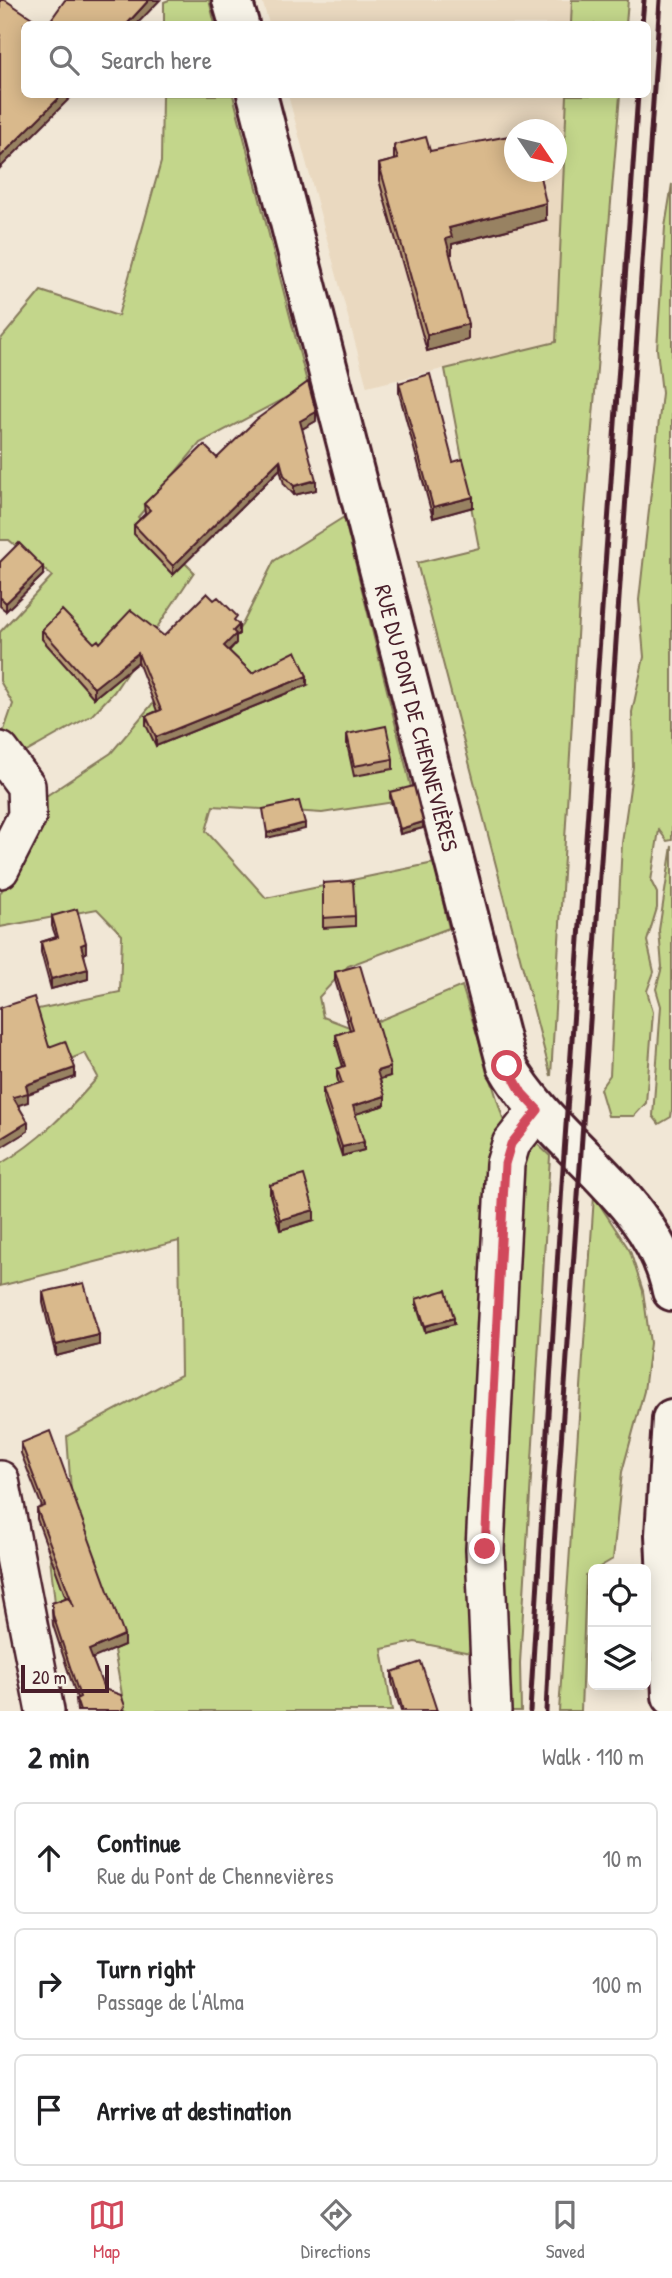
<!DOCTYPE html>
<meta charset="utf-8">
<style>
:root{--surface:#fff;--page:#f6f6f6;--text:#202124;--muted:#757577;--line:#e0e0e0;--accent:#d1495b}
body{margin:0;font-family:"Patrick Hand",sans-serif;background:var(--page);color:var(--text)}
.controls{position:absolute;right:21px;bottom:21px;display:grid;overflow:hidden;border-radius:10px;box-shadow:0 4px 18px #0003}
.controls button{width:63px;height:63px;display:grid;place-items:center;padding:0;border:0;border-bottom:2px solid var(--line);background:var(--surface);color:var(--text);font:35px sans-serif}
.compass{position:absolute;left:504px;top:119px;width:63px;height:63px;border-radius:50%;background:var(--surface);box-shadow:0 4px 18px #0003;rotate:125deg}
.scale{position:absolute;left:21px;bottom:18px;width:88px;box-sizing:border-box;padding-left:7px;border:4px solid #4a1f2b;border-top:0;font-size:19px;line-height:24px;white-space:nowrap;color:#4a1f2b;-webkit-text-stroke:5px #f7f3e8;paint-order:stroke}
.stop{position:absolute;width:21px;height:21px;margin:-16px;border:5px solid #d1495b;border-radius:50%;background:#fff}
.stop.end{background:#d1495b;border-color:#fff;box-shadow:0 2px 7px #0008}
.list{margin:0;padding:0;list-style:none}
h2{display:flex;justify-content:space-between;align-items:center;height:91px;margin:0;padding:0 28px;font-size:30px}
h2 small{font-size:23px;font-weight:400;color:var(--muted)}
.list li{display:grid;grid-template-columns:46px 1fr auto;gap:21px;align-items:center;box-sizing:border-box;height:112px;margin:0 14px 14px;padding:0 14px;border:2px solid var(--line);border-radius:10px}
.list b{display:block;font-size:26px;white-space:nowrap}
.list p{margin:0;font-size:23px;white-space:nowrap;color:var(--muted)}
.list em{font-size:23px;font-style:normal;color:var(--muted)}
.icon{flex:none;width:38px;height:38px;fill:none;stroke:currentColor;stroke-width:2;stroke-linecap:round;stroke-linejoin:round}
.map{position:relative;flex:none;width:672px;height:1711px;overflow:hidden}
.search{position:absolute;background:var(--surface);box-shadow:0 4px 18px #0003;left:21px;right:21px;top:21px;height:77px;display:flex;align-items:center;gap:18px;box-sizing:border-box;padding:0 24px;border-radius:10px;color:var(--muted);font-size:26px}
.sheet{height:469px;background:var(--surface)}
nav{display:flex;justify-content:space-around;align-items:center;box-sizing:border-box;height:98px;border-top:2px solid var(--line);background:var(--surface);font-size:19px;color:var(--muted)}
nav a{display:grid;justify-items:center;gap:4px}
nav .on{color:var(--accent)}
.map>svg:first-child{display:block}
.built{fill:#ead9c0;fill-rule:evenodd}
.green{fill:#c3d68b;stroke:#867a5b;stroke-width:2}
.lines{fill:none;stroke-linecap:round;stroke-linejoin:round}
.minor-casing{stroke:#4a1f2b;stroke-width:42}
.major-casing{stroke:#4a1f2b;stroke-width:44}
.minor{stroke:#f7f3e8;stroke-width:37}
.major{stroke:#f7f3e8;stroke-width:38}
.rail{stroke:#4a1f2b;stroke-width:5}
.wall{fill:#bb9f78;stroke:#4a1f2b;stroke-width:2}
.shaded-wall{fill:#988262;stroke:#4a1f2b;stroke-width:2}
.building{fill:#d9b98c;stroke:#4a1f2b;stroke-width:2}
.route{stroke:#d1495b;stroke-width:9}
.labels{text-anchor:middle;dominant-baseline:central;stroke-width:6;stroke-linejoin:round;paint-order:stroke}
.street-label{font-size:23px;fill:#4a1f2b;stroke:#f7f3e8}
</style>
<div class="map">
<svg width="672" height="1711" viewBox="0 0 672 1711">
<rect width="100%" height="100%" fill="#f1e7d6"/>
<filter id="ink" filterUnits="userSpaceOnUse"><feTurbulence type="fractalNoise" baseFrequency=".0143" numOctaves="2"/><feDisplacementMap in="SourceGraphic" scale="14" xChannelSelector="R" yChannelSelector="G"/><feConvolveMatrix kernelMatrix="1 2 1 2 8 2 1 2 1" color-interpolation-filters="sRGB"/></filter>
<g filter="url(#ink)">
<path class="built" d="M262 0H572L571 24H269Z
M288 95H567L556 342 367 387ZM514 130H556V172H514Z"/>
<path class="green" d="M169 0H209L215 24H164V2Z
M572 0H628L626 24H571Z
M162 95H233L308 386 200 443 138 517 194 572 114 692 92 715 21 755 2 736 13 704 0 681V632L52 576 9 540H0V340L41 291 118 316 161 162Z
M567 95H620L583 535 551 1076 417 563 479 548 445 369 556 342Z
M672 184V840L667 841 659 830 651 881 657 893V908L647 941 654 972 647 991 653 1012 646 1103 634 1116H608L600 1089 610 1075 622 843 633 767 632 712 644 657 639 600 662 393 657 349 665 227Z
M344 517 414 799 322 813 213 806 206 831 266 898 434 863 449 928 348 966 319 997 323 1017 357 1030 462 986 506 1128 532 1139 550 1156 520 1663 521 1711H508L511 1661 415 1642 382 1649 392 1711H125L104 1595 56 1612 48 1539 71 1491 67 1436 181 1375 179 1241 0 1286V1164C39 1142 69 1110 98 1077L85 1053 17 1081 9 1015 120 992 122 935 97 909 0 927V894L36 825 37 802 111 753 153 703 214 662 242 625 274 561Z
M672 846V1109L671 1117 659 1124 653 1116 661 1006 656 989 662 967 659 930Z
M594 1196 630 1251 643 1291 650 1343 644 1391 622 1472 613 1559 586 1575 581 1711H559Z"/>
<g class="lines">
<g class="minor-casing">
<path id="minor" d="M0 751 26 786 27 816 0 869
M0 1480 45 1711
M492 1711 485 1549 505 1164 511 1144 538 1110"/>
</g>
<g class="major-casing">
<g id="major">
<path d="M232 0 239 24"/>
<path id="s1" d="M257 94 507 1066C553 1147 653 1196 672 1291"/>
<path d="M672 1419 665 1535 672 1696"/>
</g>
</g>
<use href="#minor" class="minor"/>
<use href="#major" class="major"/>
<path class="rail" d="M642 24 644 0
M530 1711 563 1168 638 94
M546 1711 554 1546 660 0"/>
</g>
<path class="wall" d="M394 145 430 151 546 220 452 244V254H450L468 340 427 351 379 180V164L394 160Z
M399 383 453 462 473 507 433 518 399 393Z
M316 421 302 429 316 490 294 495 284 484 280 469 173 575 134 534V525L145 514 144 504 217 458Z
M0 562 43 575 6 611 0 606Z
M237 623 239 634 236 636V643L229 651 252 673 307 685 156 746 146 725V716L157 711 138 662 94 698 42 639V630L94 643H100L164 636Z
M347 734 393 759V769L354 776 347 744Z
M390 792 423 828 400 834 390 797Z
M323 883 355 916V926L323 928Z
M52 916 86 953 84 954 88 979 51 989 41 952V942L56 937 52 926Z
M335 972 390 1076 380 1079 385 1105 355 1114 364 1150 342 1156 323 1098V1089L339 1084 337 1077V1069L343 1067 336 1043V1035L350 1030 335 980Z
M270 1185 314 1220 280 1230 270 1195Z
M43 1292 99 1345 56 1356 43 1303Z
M416 1299 454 1324 425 1332 416 1304Z
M21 1443 124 1645 92 1658 104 1689 125 1711H77L76 1699 77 1698 53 1625 52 1612V1603L66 1598 37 1519V1509L42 1507 21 1453Z
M392 1672 437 1711H401L392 1682Z"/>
<path class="shaded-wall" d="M149 0H160L137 24H127Z
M63 94H74L0 168V157Z
M546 203V220L452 244V254L446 255V239L449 228Z
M468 324V340L427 351V335Z
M316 412V421L300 430V421Z
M280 460V469L173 575V566Z
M316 480V490L294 495V486Z
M473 497V507L433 518V507Z
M43 567V575L6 611V603Z
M239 625V634L236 636V643L224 655V646L233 631Z
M138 653V662L94 698V688Z
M307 676V685L156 746V737Z
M423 822V828L400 834V829Z
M305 823V829L267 838V833Z
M86 943V953L81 955V945Z
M88 969V979L51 989V979Z
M390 1067V1076L377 1080V1071Z
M75 1068V1077L28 1094V1102L13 1107V1097L26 1085Z
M385 1096V1105L353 1115V1106Z
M28 1122V1131L0 1148V1139Z
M364 1142V1150L342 1156V1147Z
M314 1210V1220L280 1230V1220Z
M454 1318V1324L425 1332V1326Z
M99 1335V1345L56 1356V1345Z
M124 1635V1645L89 1660V1650Z"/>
<path class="building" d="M0 0H5L41 24H24V94H63L0 157Z
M65 0H149L127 24H48Z
M514 135V172H539L546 203 449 228 452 237 446 239 468 324 427 335 379 164 398 159 394 145 426 137 430 151Z
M430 374 453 462 463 459 473 497 433 507 399 383Z
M308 382 316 412 300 421 316 480 294 486 284 475 280 460 173 566 134 525 150 510 144 504 204 445 217 458 257 419Z
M19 543 43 567 6 603 0 597V562Z
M207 593 214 600 218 597 237 616 234 620 239 625 233 631 236 634 224 646 252 673 296 651 307 676 156 737 146 716 161 710 138 653 94 688 42 630 62 610 94 643 98 640 100 643 131 610 164 636Z
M386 726 393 759 354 766 347 734Z
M414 786 423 822 400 829 390 792Z
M299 801 305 823 267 833 263 809Z
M353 881 355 916 323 918V883Z
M77 909 86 943 81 945 88 969 51 979 41 942 58 937 52 916Z
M360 965 390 1067 377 1071 385 1096 353 1106 364 1142 342 1147 323 1089 342 1083 337 1069 345 1066 336 1035 353 1029 335 972Z
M34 997 49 1047 65 1041 75 1068 26 1085 28 1093 13 1097 28 1122 0 1139V1008Z
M304 1175 314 1210 280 1220 270 1185Z
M84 1283 99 1335 56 1345 43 1292Z
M446 1290 454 1318 425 1326 416 1299Z
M50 1431 124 1635 89 1650 104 1689 121 1695 125 1706 121 1711H80L76 1699 80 1697 53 1615 52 1603 68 1597 74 1607 37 1509 45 1506 21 1443Z
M421 1662 437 1711H403L392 1672Z"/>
</g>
<g class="lines" filter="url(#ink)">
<path class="route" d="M485 1549 505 1164 511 1144 538 1110 522 1093 507 1066"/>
</g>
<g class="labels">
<g class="street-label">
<text stroke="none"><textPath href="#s1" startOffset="644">RUE DU PONT DE CHENNEVIÈRES</textPath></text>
</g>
</g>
</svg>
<div class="controls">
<button><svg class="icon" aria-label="locate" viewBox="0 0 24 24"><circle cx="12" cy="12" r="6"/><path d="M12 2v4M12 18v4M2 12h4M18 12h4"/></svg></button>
<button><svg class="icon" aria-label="layers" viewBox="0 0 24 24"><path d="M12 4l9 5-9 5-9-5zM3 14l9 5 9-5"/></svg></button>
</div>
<svg class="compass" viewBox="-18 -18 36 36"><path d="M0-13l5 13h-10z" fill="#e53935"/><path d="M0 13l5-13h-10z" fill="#757577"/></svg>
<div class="scale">20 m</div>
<div class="stop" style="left:507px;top:1066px"></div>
<div class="stop end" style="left:485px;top:1549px"></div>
<div class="search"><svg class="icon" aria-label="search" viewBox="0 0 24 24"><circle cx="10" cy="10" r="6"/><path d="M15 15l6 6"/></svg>Search here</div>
</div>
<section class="sheet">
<h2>2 min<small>Walk · 110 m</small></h2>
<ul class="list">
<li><svg class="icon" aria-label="ahead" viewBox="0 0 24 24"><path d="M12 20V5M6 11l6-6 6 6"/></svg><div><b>Continue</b><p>Rue du Pont de Chennevières</p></div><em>10 m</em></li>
<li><svg class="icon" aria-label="right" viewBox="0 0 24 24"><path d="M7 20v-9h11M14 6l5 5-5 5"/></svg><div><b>Turn right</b><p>Passage de l'Alma</p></div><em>100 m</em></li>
<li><svg class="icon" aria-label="arrive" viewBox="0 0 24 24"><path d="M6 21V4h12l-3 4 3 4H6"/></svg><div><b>Arrive at destination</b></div></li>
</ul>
</section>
<nav>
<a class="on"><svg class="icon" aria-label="map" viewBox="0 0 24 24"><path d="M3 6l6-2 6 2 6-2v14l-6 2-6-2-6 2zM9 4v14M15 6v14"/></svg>Map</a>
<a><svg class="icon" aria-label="directions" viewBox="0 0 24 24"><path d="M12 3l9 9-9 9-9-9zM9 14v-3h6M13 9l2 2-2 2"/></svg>Directions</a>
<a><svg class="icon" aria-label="saved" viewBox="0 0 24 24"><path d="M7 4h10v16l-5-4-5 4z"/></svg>Saved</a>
</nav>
